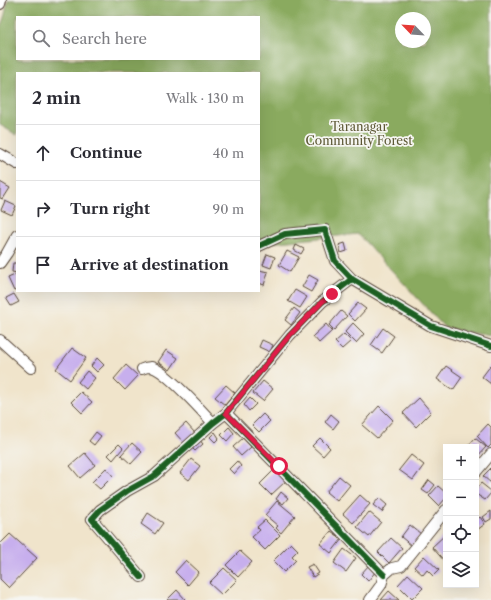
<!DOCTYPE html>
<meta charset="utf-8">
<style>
:root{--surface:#fff;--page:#f2f2f3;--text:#2b2b33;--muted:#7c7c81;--line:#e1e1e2}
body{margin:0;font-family:"Libre Caslon Text",serif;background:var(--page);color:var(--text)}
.controls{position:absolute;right:12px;bottom:12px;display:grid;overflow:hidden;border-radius:0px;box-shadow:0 4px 16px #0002}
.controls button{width:36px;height:36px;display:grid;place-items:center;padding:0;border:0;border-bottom:1px solid var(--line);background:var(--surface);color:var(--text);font:20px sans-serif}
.compass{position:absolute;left:395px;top:12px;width:36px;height:36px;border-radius:50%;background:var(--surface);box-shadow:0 4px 16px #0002;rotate:295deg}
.stop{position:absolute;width:12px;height:12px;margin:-9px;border:3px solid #e11d48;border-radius:50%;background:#fff}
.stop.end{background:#e11d48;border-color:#fff;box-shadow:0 1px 4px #0008}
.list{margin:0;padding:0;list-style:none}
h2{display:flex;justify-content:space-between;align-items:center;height:52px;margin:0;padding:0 16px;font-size:17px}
h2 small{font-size:13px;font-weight:400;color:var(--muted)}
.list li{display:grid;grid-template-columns:26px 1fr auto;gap:12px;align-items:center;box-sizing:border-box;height:56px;padding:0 16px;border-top:1px solid var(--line)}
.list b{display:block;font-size:15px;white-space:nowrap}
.list em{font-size:13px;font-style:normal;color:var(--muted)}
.icon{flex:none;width:22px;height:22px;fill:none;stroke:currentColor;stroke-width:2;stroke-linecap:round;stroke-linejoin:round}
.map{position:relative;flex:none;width:491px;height:600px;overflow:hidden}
.search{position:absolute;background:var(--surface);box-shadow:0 4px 16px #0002;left:16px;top:16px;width:244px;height:44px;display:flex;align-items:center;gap:10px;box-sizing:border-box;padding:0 14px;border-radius:0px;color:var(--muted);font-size:15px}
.panel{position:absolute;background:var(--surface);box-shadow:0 4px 16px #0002;left:16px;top:72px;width:244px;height:220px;border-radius:0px}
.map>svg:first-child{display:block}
.forest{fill:#8aaa5e;stroke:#626a3e;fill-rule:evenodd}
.building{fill:#c7afed}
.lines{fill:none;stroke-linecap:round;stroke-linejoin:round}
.minor-casing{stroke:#564638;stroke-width:12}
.minor{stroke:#fff;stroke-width:10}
.cycleway-casing{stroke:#f6f6f2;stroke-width:8}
.cycleway{stroke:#1b5e20;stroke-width:6}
.route{stroke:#e11d48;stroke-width:5}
.labels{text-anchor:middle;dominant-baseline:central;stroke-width:3.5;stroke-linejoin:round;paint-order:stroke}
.park-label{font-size:12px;fill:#5d5835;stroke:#f6f6f2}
</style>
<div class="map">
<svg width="491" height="600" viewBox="0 0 491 600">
<rect width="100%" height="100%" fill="#f6f6f2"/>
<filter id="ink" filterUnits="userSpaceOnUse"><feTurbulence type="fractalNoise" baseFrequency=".025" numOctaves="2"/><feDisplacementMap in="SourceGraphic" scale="8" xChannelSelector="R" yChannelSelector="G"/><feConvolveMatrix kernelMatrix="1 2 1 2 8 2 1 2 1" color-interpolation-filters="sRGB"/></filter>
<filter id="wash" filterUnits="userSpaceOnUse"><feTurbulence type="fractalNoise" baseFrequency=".012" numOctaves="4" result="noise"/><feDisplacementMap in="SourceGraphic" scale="16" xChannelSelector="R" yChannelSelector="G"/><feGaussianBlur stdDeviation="0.9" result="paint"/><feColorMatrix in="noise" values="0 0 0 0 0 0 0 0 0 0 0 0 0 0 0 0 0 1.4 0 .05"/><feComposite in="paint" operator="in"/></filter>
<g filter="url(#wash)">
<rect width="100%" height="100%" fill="#f0e4cb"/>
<path class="forest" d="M8 0H491V336L445 328 358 234 259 244V73H17V135L0 125V29L5 14ZM17 17H259V59H17ZM401 18H425V42H401Z"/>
<g id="blocks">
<path class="building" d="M0 182 10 188 3 199 0 198Z
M5 201 16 206 12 215 1 210Z
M345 243 347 251 341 253 339 245Z
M296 245 304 249 301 254 294 250Z
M287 251 299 257 290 272 279 265Z
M267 254 275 257 271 268 263 265Z
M13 263H17V273L12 272Z
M259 270 268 272 264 285 259 283Z
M17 274V290L14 291 8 278Z
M309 275 318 280 311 292 302 287Z
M295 290 307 297 300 308 288 301Z
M14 294 19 302 11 306 6 298Z
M358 303 366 309 355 321 348 314Z
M294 308 300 313 291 325 285 320Z
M341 311 347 316 334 330 329 325Z
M353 323 364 334 356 343 345 332Z
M326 324 332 331 319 343 313 336Z
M383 328 394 336 382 353 371 345Z
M344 334 351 341 342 349 335 342Z
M262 340 273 345 270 352 259 347Z
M72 348 86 358 70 380 56 369Z
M166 350 178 358 170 370 158 362Z
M97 358 104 365 97 372 91 366Z
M126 365 138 376 125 390 114 379Z
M491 365V384L482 377Z
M446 366 462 377 453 390 437 379Z
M87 371 95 378 86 389 78 382Z
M263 381 273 389 263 401 253 393Z
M226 385 235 393 225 405 215 397Z
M81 392 92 402 82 413 71 402Z
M250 398 256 404 249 411 244 405Z
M419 398 431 412 416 427 403 413Z
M379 406 393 420 377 438 362 425Z
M263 414 270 421 259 432 252 425Z
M331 414 339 421 333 429 325 422Z
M186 423 195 433 184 443 175 433Z
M488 424 491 427V445L488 448 477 436Z
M229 427 234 433 227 441 221 435Z
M96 432 101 436 94 445 89 441Z
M215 432 219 438 215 442 210 437Z
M243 438 251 447 241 456 233 447Z
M320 438 330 448 323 456 312 446Z
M475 438 486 447 476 458V447H467Z
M199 439 203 444 195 451 191 447Z
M132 443 142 452 131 464 121 455Z
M119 444 123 448 113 460 108 455Z
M85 453 95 465 80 478 70 466Z
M411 455 424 465 413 480 399 470Z
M191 459 200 466 189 480 180 473Z
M237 461 241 466 234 474 229 469Z
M106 468 113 476 100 489 92 482Z
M491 468V483L483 476Z
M275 469 286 481 271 495 260 484Z
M339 476 350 485 337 501 326 492Z
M429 480 435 485 428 494 422 490Z
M481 483 491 491V493L485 500 476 494V489Z
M438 486 446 493V498L439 506 429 496Z
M281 492 288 498 283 504 276 499Z
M360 495 370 504 353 523 343 514Z
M379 498 387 505 382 512 373 505Z
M277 501 295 516 281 533 276 528 278 526 265 515Z
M491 511V519L486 522 483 517Z
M369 512 381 522 369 537 357 527Z
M148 513 163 523 155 534 141 524Z
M480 517 485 524 477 530 476 520Z
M265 520 280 535 265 550 252 537 260 530 257 527Z
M410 525 421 534 412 546 401 537Z
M331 531 342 539 331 553 320 544Z
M10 534 37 558 9 588 0 579V544Z
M446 534V563L432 547Z
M391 538 402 548 389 563 378 552Z
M291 543 298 550 292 556 296 560 284 572 273 561Z
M344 549 356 558 346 572 334 563Z
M240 551 252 562 238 577 226 565Z
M424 556 439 570 433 576 427 570 423 575 414 567Z
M186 560 199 572 188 585 175 572Z
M313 564 319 573 313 577 307 567Z
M369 565 376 571 368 581 361 574Z
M224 568 237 580 222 595 209 583Z
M408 574 423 588 412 599 398 585Z
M177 590 185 599 184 600H167Z
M389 591 399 600H381Z"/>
</g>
</g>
<g filter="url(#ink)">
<use href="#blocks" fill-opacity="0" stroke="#564638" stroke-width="1"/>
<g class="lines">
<g class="minor-casing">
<path id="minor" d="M0 4 1 0
M0 154 17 164
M259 246 285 234 325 230 335 261 352 279 431 326 491 346
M0 263 7 253 17 235
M0 340 31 368
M142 369C144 368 148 367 151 367 164 369 203 412 213 423
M226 413 384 575
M476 472 491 454
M141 577 92 519 100 510 127 491 154 476 213 423 226 413 290 335 322 302 352 279
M370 600 381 585 384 575 392 568 401 566 446 510"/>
</g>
<use href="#minor" class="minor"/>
<g class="cycleway-casing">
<path id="cycleway" d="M259 246 285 234 325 230 335 261 352 279 431 326 491 346
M226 413 384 575
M141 577 92 519 100 510 127 491 154 476 213 423 226 413 290 335 322 302 352 279"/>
</g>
<use href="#cycleway" class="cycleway"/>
</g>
</g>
<g class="lines" filter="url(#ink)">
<path class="route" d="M279 466 226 413 290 335 322 302 332 294"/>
</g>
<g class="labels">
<g class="park-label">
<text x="359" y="126">Taranagar<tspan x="359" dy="14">Community Forest</tspan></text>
</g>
</g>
</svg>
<div class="controls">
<button>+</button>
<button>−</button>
<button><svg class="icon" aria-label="locate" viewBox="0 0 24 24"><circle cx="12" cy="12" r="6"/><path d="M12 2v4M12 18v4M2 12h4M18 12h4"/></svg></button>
<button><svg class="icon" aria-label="layers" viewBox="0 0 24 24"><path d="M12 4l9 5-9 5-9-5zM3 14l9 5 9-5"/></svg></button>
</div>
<svg class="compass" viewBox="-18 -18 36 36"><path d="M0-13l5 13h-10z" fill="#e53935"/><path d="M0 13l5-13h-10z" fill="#7c7c81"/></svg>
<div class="stop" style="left:279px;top:466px"></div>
<div class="stop end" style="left:332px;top:294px"></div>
<div class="search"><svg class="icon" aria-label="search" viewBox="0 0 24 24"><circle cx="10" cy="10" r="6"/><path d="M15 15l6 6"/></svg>Search here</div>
<section class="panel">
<h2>2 min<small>Walk · 130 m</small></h2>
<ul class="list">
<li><svg class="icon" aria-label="ahead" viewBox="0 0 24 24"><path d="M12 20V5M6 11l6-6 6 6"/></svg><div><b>Continue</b></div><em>40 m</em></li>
<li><svg class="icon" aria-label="right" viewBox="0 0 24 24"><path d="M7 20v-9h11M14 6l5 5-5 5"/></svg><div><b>Turn right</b></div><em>90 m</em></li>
<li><svg class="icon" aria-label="arrive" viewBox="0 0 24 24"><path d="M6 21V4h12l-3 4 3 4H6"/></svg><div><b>Arrive at destination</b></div></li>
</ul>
</section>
</div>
